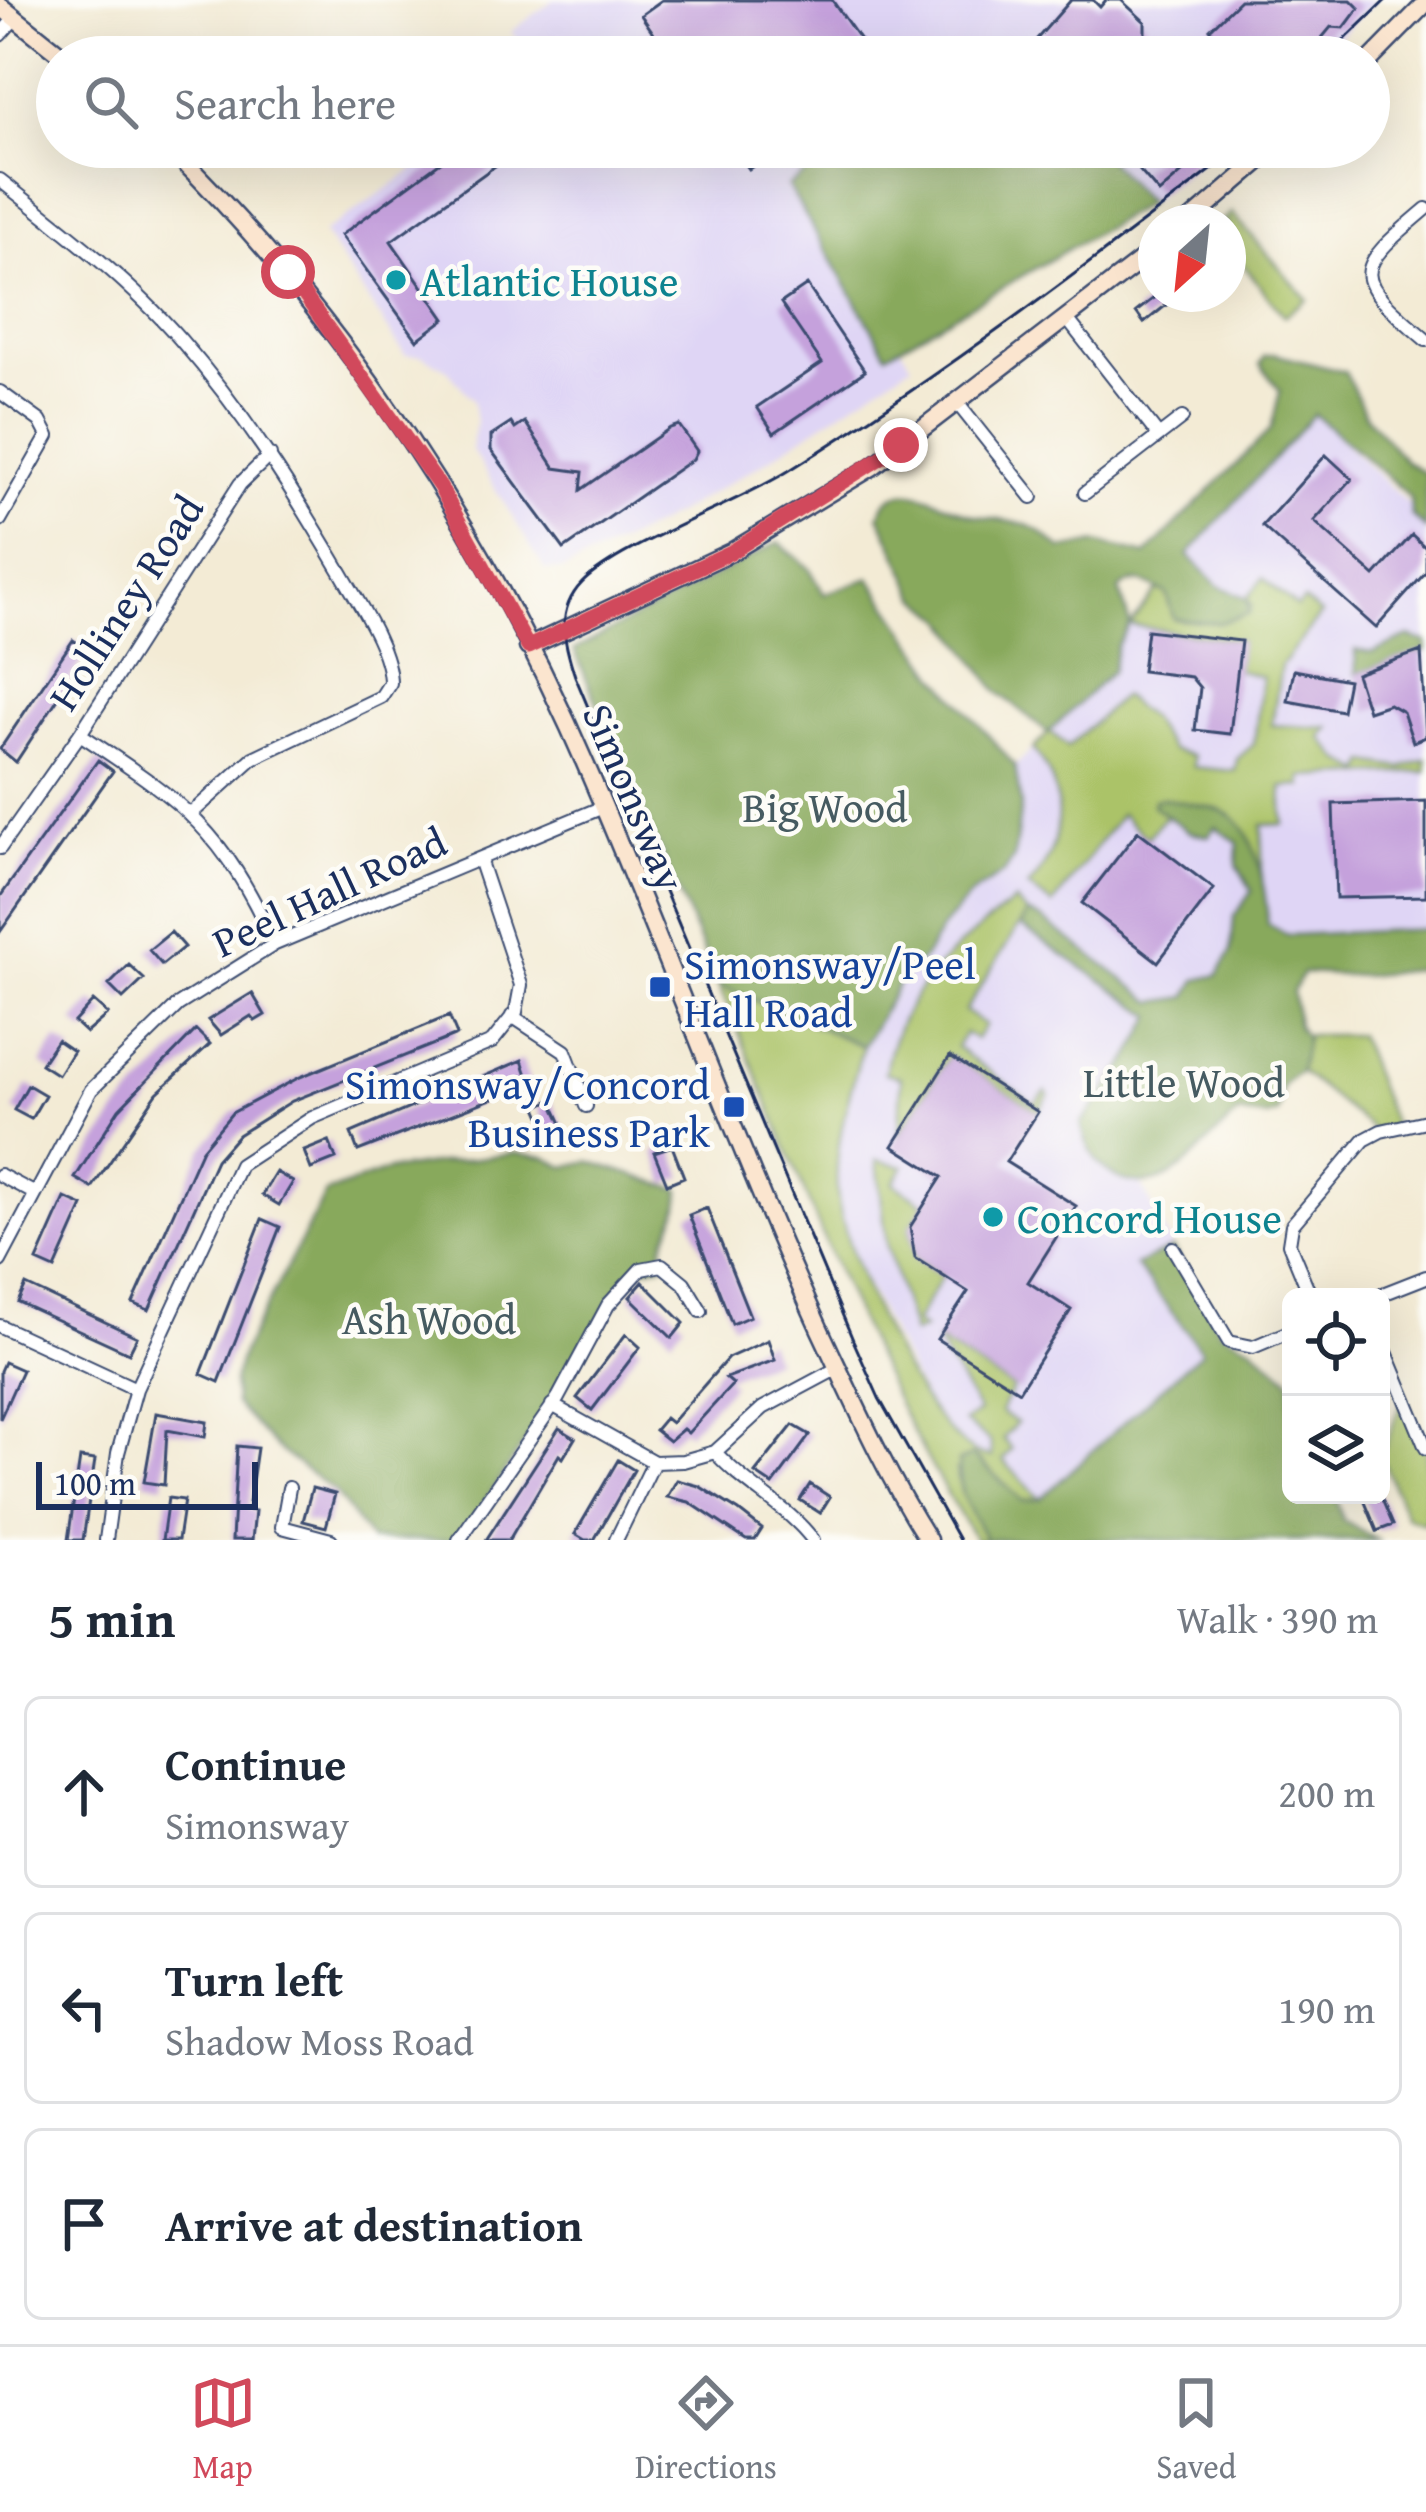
<!DOCTYPE html>
<meta charset="utf-8">
<style>
:root{--surface:#fff;--page:#f6f6f7;--text:#1f2937;--muted:#747a83;--line:#e0e1e3;--accent:#d1495b}
body{margin:0;font-family:"Gentium Book Plus",serif;background:var(--page);color:var(--text)}
.controls{position:absolute;right:36px;bottom:36px;display:grid;overflow:hidden;border-radius:18px;box-shadow:0 12px 48px #0002}
.controls button{width:108px;height:108px;display:grid;place-items:center;padding:0;border:0;border-bottom:3px solid var(--line);background:var(--surface);color:var(--text);font:60px sans-serif}
.compass{position:absolute;left:1138px;top:204px;width:108px;height:108px;border-radius:50%;background:var(--surface);box-shadow:0 12px 48px #0002;rotate:207deg}
.scale{position:absolute;left:36px;bottom:30px;width:222px;box-sizing:border-box;padding-left:12px;border:6px solid #1b2f5e;border-top:0;font-size:33px;line-height:42px;white-space:nowrap;color:#1b2f5e;-webkit-text-stroke:9px #fdfcf7;paint-order:stroke}
.stop{position:absolute;width:36px;height:36px;margin:-27px;border:9px solid #d1495b;border-radius:50%;background:#fff}
.stop.end{background:#d1495b;border-color:#fff;box-shadow:0 3px 12px #0008}
.list{margin:0;padding:0;list-style:none}
h2{display:flex;justify-content:space-between;align-items:center;height:156px;margin:0;padding:0 48px;font-size:51px}
h2 small{font-size:39px;font-weight:400;color:var(--muted)}
.list li{display:grid;grid-template-columns:78px 1fr auto;gap:36px;align-items:center;box-sizing:border-box;height:192px;margin:0 24px 24px;padding:0 24px;border:3px solid var(--line);border-radius:18px}
.list b{display:block;font-size:45px;white-space:nowrap}
.list p{margin:0;font-size:39px;white-space:nowrap;color:var(--muted)}
.list em{font-size:39px;font-style:normal;color:var(--muted)}
.icon{flex:none;width:66px;height:66px;fill:none;stroke:currentColor;stroke-width:2;stroke-linecap:round;stroke-linejoin:round}
.map{position:relative;flex:none;width:1426px;height:1540px;overflow:hidden}
.search{position:absolute;background:var(--surface);box-shadow:0 12px 48px #0002;left:36px;right:36px;top:36px;height:132px;display:flex;align-items:center;gap:30px;box-sizing:border-box;padding:0 42px;border-radius:66px;color:var(--muted);font-size:45px}
.sheet{height:804px;background:var(--surface)}
nav{display:flex;justify-content:space-around;align-items:center;box-sizing:border-box;height:168px;border-top:3px solid var(--line);background:var(--surface);font-size:33px;color:var(--muted)}
nav a{display:grid;justify-items:center;gap:6px}
nav .on{color:var(--accent)}
.map>svg:first-child{display:block}
.built{fill:#dfd5f5}
.green{fill:#abc368;stroke:#637963;stroke-width:3}
.forest{fill:#88a95c;stroke:#526c5d;stroke-width:3}
.building{fill:#c5a1dc}
.lines{fill:none;stroke-linecap:round;stroke-linejoin:round}
.street-casing{stroke:#3b4b70;stroke-width:16}
.secondary-casing{stroke:#3b4b70;stroke-width:21}
.street{stroke:#fff;stroke-width:12}
.secondary{stroke:#fbe5cf;stroke-width:16}
.tram{stroke:#1b2f5e;stroke-width:3}
.route{stroke:#d1495b;stroke-width:15}
.culture-dot{fill:#0f9aa8;stroke:#fdfcf7;stroke-width:4.5}
.transit-dot{fill:#1a4fb4;stroke:#fdfcf7;stroke-width:4.5}
.labels{text-anchor:middle;dominant-baseline:central;stroke-width:9;stroke-linejoin:round;paint-order:stroke}
.culture-label{font-size:42px;fill:#0d838f;stroke:#fdfcf7;text-anchor:start}
.street-label{font-size:42px;fill:#1b2f5e;stroke:#fdfcf7}
.park-label{font-size:42px;fill:#465b61;stroke:#fdfcf7}
.transit-label{font-size:42px;fill:#164399;stroke:#fdfcf7;text-anchor:start}
</style>
<div class="map">
<svg width="1426" height="1540" viewBox="0 0 1426 1540">
<rect width="100%" height="100%" fill="#fdfcf7"/>
<filter id="ink" filterUnits="userSpaceOnUse"><feTurbulence type="fractalNoise" baseFrequency=".00833" numOctaves="2"/><feDisplacementMap in="SourceGraphic" scale="24" xChannelSelector="R" yChannelSelector="G"/><feConvolveMatrix kernelMatrix="1 2 1 2 8 2 1 2 1" color-interpolation-filters="sRGB"/></filter>
<filter id="wash" filterUnits="userSpaceOnUse"><feTurbulence type="fractalNoise" baseFrequency=".004" numOctaves="4" result="noise"/><feDisplacementMap in="SourceGraphic" scale="48" xChannelSelector="R" yChannelSelector="G"/><feGaussianBlur stdDeviation="2.7" result="paint"/><feColorMatrix in="noise" values="0 0 0 0 0 0 0 0 0 0 0 0 0 0 0 0 0 1.4 0 .05"/><feComposite in="paint" operator="in"/></filter>
<g filter="url(#wash)">
<rect width="100%" height="100%" fill="#f3ebd5"/>
<path class="built" d="M553 0H1376L1318 57H1004L989 45 972 57H530L511 32Z
M447 147H843L788 186 912 364 763 463 653 527 563 570H545L471 449 476 422 473 401 446 368 421 355H405L323 233Z
M1096 147H1217L1148 203Z
M1314 414 1426 521V955L1294 964 1134 1170 1173 1248 1206 1362 1024 1524 924 1398 853 1258 837 1192 840 1136 851 1091 863 1046 902 978 923 959 944 925 973 893 1004 873 1021 805 1015 766 1112 671 1117 645 1137 613Z"/>
<path class="green" d="M1232 213 1307 299 1284 316 1228 245V222H1221Z
M1263 578 1297 608 1304 601 1321 614 1281 666 1272 725 1330 728 1322 738 1341 760 1363 772 1367 762 1402 768 1426 759V772L1302 777 1303 786 1282 787 1284 824 1262 825V898C1239 810 1248 812 1154 806L1166 816 1147 838 1121 814 1053 905 1028 887C1065 848 1068 789 1033 749L1050 731 1068 747 1122 696 1148 717 1171 750 1193 756V767L1235 771 1237 759 1254 744 1262 677 1237 670 1240 641 1130 625 1157 590 1166 594 1174 619 1219 623 1252 606 1247 598Z
M1015 901 1027 913 965 1011 985 1025 976 1039 965 1033 956 1047 1034 1104 1046 1091 1049 1095 1038 1112 950 1056 899 1135 901 1077 885 1073C898 993 953 947 1015 901Z
M718 985 863 1046C850 1093 834 1141 837 1190 841 1251 926 1452 992 1457L990 1441 964 1422 979 1412 936 1340 1013 1388 1000 1412 1017 1423 1003 1439 1012 1449 1003 1460 1040 1499 1022 1501 976 1457 956 1470 962 1495 986 1540H976C863 1368 802 1172 718 985Z
M1303 1035H1358L1394 1127 1377 1133 1300 1071Z
M877 1160 904 1166 894 1183 925 1204 910 1227 915 1258 942 1276 915 1323 923 1329 913 1334 887 1247Z
M1404 1396 1426 1448V1524L1406 1517 1381 1456Z"/>
<path class="forest" d="M843 147H1096L1148 203 887 354 788 186Z
M1274 354 1345 372 1367 417 1404 460 1426 474V529L1411 515 1410 498 1403 490 1314 414 1188 555 1219 586 1247 598 1250 613 1219 623 1174 619 1166 594C1150 585 1134 574 1120 590L1130 625 1117 645 1112 671 1048 733 997 691 946 620 917 596 879 515C895 472 939 503 967 513 988 521 1011 519 1032 527 1043 532 1052 542 1062 549L1097 543 1146 555 1271 429 1280 391 1260 364 1264 356Z
M779 542 810 569 824 594 870 578 937 676 1015 766 1021 805 1014 858 1004 873 973 893 944 925 923 959 902 978 863 1046 718 985 574 650Z
M1409 637 1426 642V651L1356 674 1355 650 1372 653Z
M1164 798C1182 803 1215 805 1230 815 1258 833 1266 894 1268 924L1287 935 1426 929V969L1363 976 1302 973 1293 992 1297 1026 1306 1038 1300 1071C1272 1090 1287 1086 1278 1113L1267 1117 1238 1114C1201 1144 1169 1203 1116 1177 1096 1167 1085 1144 1081 1124L1130 1058 1153 1016 1021 926 1027 913 1041 918 1154 1002 1187 997 1197 980 1218 975 1231 952 1234 916 1252 891 1237 865 1238 843 1216 827 1208 836 1190 832 1154 807V799Z
M514 1153 546 1157 565 1167 589 1161 680 1190C683 1220 660 1230 662 1265L640 1269 608 1305 568 1379 459 1540H370L334 1491 276 1448 235 1404 233 1381 242 1352 326 1193 389 1170Z
M1173 1248 1220 1331 1253 1347 1291 1380V1495H1336L1342 1520 1377 1540H986L962 1495 958 1462 973 1455 1022 1501 1040 1499 1202 1351 1135 1265Z"/>
<g id="blocks">
<path class="building" d="M662 0H832L872 57H670L641 15Z
M1071 0H1093L1100 7 1106 0H1121L1145 22V42L1165 38 1170 50 1158 57H1021Z
M1240 0H1351L1359 8 1344 28 1331 27 1306 57H1237L1210 29Z
M461 147H502L509 156 391 241 445 319 417 340 341 235Z
M733 147H781L749 169Z
M1169 147H1212L1159 193 1140 171Z
M807 285 865 371 774 433 757 407 822 363 781 303Z
M1159 294H1180L1144 323 1136 312Z
M525 422 555 468 583 472 581 490 670 428 679 425 697 451 693 459 564 549 491 450V436L511 423 515 429Z
M1326 455 1352 479 1314 521 1375 576 1412 535 1426 548V572L1376 628 1262 526Z
M1147 630 1241 641 1230 734 1195 730 1200 688 1191 677 1142 671Z
M73 640 89 651 16 762 0 749Z
M1421 651 1426 737 1413 742 1403 712 1389 704 1368 711 1356 674Z
M1294 670 1348 680 1342 711 1288 701Z
M98 760 113 771 0 932V897Z
M1426 801V896L1336 898 1333 804Z
M1138 831 1214 889 1158 962 1082 903Z
M171 932 184 947 162 965 149 950Z
M129 965 144 979 123 999 109 985Z
M252 993 265 1015 255 1021 251 1016 221 1035 208 1020Z
M93 1001 108 1014 86 1033 74 1022Z
M449 1016 457 1035 292 1101 238 1135 216 1160 149 1310 133 1303 202 1149 232 1113 300 1077Z
M196 1030 210 1044 157 1093 92 1188 75 1178 119 1109Z
M57 1040 73 1051 58 1075 41 1064Z
M950 1056 1038 1112 1006 1162 1076 1206 1028 1282 1071 1310 1019 1391 937 1339 968 1292 915 1258 910 1227 942 1177 893 1146Z
M522 1060 530 1084 358 1151 351 1133Z
M28 1085 45 1095 31 1119 14 1110Z
M551 1100 565 1130 541 1140 536 1127 544 1123 537 1107Z
M329 1141 336 1159 311 1169 304 1151Z
M672 1146 684 1177 667 1184 654 1152Z
M276 1172 293 1182 279 1205 262 1195Z
M65 1198 83 1206 55 1269 37 1261Z
M707 1208 750 1316 732 1324 689 1215Z
M262 1219 280 1227 219 1382 201 1374Z
M643 1282 684 1323 672 1338 630 1297Z
M26 1285 137 1337 129 1353 18 1302Z
M626 1334 640 1347 592 1410 577 1398Z
M768 1340 775 1360 726 1378 733 1384 688 1433 683 1429 669 1441 655 1430 665 1418 671 1423 728 1358Z
M4 1362 22 1370 0 1419V1371Z
M156 1413 207 1422 205 1437 167 1430 164 1485 144 1482Z
M793 1425 810 1435 773 1485 755 1473Z
M559 1428 575 1438 563 1458 559 1455 509 1540H486Z
M237 1446 257 1448 248 1510 255 1511 252 1540H232Z
M80 1458 95 1460 83 1540H68Z
M618 1460 634 1470 594 1540H585L575 1534Z
M677 1480 699 1486 739 1511 762 1529 755 1540H746L689 1502 667 1497Z
M810 1484 830 1497 820 1513 800 1500Z
M312 1488 335 1494 326 1527 303 1521Z
M1362 1495H1380L1393 1525 1377 1531Z
M168 1498 184 1500 178 1540H162Z"/>
</g>
</g>
<g filter="url(#ink)">
<use href="#blocks" fill-opacity="0" stroke="#3b4b70" stroke-width="3"/>
<g class="lines">
<g class="street-casing">
<path id="street" d="M0 35 16 17
M0 180C62 229 128 279 180 339 243 411 294 492 342 574 359 604 390 649 390 683L381 697 253 758 193 812
M1426 209C1350 273 1351 275 1426 340
M1068 320 1158 435
M0 392 40 421 48 436 0 520
M958 404 1032 497
M1085 493 1182 418
M80 734C185 804 221 827 275 944
M0 848 80 734 240 484 270 455
M512 1016 565 1051 586 1106
M0 1175 32 1192
M1173 1248 1229 1342 1253 1347 1291 1331
M0 1261 91 1090 178 1005 275 944 603 807
M1311 1297 1289 1244 1292 1225 1364 1140 1381 1131 1426 1121
M1375 1297 1426 1277
M0 1326 136 1389
M1381 1340 1426 1448
M552 1405 654 1462 683 1461 715 1452 763 1408 838 1368
M715 1452C747 1488 788 1506 813 1540
M289 1488 282 1527 331 1540
M106 1540 118 1453 136 1389 240 1165 312 1118 492 1042 516 1012 521 985 479 859
M459 1540 558 1398 608 1305 641 1269 662 1265 684 1283 701 1311
M616 1540 654 1462"/>
</g>
<g class="secondary-casing">
<path id="secondary" d="M0 6 64 57
M1369 61 1426 3
M169 147C350 325 491 543 591 777 670 960 737 1148 820 1330 854 1402 885 1473 928 1540
M1189 222 1276 147
M528 647 731 552 872 467 1156 249"/>
</g>
<use href="#street" class="street"/>
<use href="#secondary" class="secondary"/>
<path class="tram" d="M1327 57 1386 0
M959 1540 879 1398 853 1340 575 676C564 643 555 611 582 583 620 545 737 504 790 470 946 373 1095 260 1241 147"/>
</g>
</g>
<g class="lines" filter="url(#ink)">
<path class="route" d="M288 272 440 487 528 647 731 552 901 445"/>
</g>
<g class="culture-dot">
<circle cx="396" cy="280" r="12"/>
<circle cx="993" cy="1217" r="12"/>
</g>
<g class="transit-dot">
<rect x="648" y="975" width="24" height="24" rx="6"/>
<rect x="722" y="1095" width="24" height="24" rx="6"/>
</g>
<g class="labels">
<g class="culture-label">
<text x="420" y="280">Atlantic House</text>
<text x="1017" y="1217">Concord House</text>
</g>
<g class="street-label">
<text transform="translate(125 602) rotate(-57)">Holliney Road</text>
<text transform="translate(635 797) rotate(67)">Simonsway</text>
<text transform="translate(329 891) rotate(-25)">Peel Hall Road</text>
</g>
<g class="park-label">
<text x="825" y="806">Big Wood</text>
<text x="1184" y="1081">Little Wood</text>
<text x="429" y="1318">Ash Wood</text>
</g>
<g class="transit-label">
<text x="684" y="963">Simonsway/Peel<tspan x="684" dy="48">Hall Road</tspan></text>
<text x="710" y="1083" text-anchor="end">Simonsway/Concord<tspan x="710" dy="48">Business Park</tspan></text>
</g>
</g>
</svg>
<div class="controls">
<button><svg class="icon" aria-label="locate" viewBox="0 0 24 24"><circle cx="12" cy="12" r="6"/><path d="M12 2v4M12 18v4M2 12h4M18 12h4"/></svg></button>
<button><svg class="icon" aria-label="layers" viewBox="0 0 24 24"><path d="M12 4l9 5-9 5-9-5zM3 14l9 5 9-5"/></svg></button>
</div>
<svg class="compass" viewBox="-18 -18 36 36"><path d="M0-13l5 13h-10z" fill="#e53935"/><path d="M0 13l5-13h-10z" fill="#747a83"/></svg>
<div class="scale">100 m</div>
<div class="stop" style="left:288px;top:272px"></div>
<div class="stop end" style="left:901px;top:445px"></div>
<div class="search"><svg class="icon" aria-label="search" viewBox="0 0 24 24"><circle cx="10" cy="10" r="6"/><path d="M15 15l6 6"/></svg>Search here</div>
</div>
<section class="sheet">
<h2>5 min<small>Walk · 390 m</small></h2>
<ul class="list">
<li><svg class="icon" aria-label="ahead" viewBox="0 0 24 24"><path d="M12 20V5M6 11l6-6 6 6"/></svg><div><b>Continue</b><p>Simonsway</p></div><em>200 m</em></li>
<li><svg class="icon" aria-label="left" viewBox="0 0 24 24"><path d="M17 20v-9H6M10 6l-5 5 5 5"/></svg><div><b>Turn left</b><p>Shadow Moss Road</p></div><em>190 m</em></li>
<li><svg class="icon" aria-label="arrive" viewBox="0 0 24 24"><path d="M6 21V4h12l-3 4 3 4H6"/></svg><div><b>Arrive at destination</b></div></li>
</ul>
</section>
<nav>
<a class="on"><svg class="icon" aria-label="map" viewBox="0 0 24 24"><path d="M3 6l6-2 6 2 6-2v14l-6 2-6-2-6 2zM9 4v14M15 6v14"/></svg>Map</a>
<a><svg class="icon" aria-label="directions" viewBox="0 0 24 24"><path d="M12 3l9 9-9 9-9-9zM9 14v-3h6M13 9l2 2-2 2"/></svg>Directions</a>
<a><svg class="icon" aria-label="saved" viewBox="0 0 24 24"><path d="M7 4h10v16l-5-4-5 4z"/></svg>Saved</a>
</nav>
